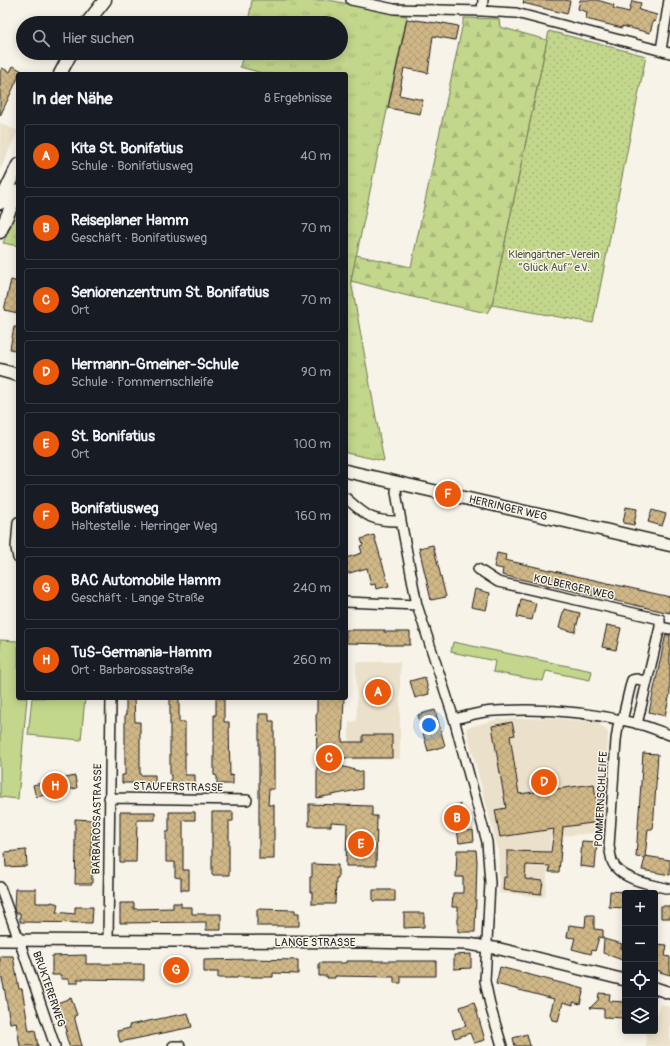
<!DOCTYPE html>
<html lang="de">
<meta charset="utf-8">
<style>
:root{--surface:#171b24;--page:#20242c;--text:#f1f3f6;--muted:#9ea1a6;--line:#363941;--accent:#ea580c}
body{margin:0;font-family:Pangolin,sans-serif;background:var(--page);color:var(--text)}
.controls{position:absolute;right:12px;bottom:12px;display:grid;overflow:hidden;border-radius:4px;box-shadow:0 2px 10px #0003}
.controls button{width:36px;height:36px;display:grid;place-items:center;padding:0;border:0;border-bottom:1px solid var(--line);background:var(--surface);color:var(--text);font:20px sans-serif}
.you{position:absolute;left:429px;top:725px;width:14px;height:14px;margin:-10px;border:3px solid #fff;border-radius:50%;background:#1a73e8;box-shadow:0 0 0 6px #1a73e833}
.badge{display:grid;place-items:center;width:26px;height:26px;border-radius:50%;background:var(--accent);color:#fff;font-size:13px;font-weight:700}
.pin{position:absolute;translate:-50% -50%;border:2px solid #fff;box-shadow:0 1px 4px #0006}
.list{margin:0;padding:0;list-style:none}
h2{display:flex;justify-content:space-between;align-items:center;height:52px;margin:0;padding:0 16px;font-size:17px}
h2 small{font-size:13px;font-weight:400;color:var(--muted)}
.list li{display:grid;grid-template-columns:26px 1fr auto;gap:12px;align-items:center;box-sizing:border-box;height:64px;margin:0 8px 8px;padding:0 8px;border:1px solid var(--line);border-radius:4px}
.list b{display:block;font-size:15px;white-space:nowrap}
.list p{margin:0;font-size:13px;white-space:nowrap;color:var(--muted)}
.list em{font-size:13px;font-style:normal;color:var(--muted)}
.icon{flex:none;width:22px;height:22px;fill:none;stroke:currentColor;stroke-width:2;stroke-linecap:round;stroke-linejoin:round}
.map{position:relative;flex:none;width:670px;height:1046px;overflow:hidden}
.search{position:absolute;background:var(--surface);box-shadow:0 2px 10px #0003;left:16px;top:16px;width:332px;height:44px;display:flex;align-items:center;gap:10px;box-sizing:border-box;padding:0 14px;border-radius:22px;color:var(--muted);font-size:15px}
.panel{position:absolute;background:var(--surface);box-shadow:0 2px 10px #0003;left:16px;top:72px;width:332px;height:628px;border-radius:4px}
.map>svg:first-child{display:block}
.built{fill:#ebe1cb}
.grass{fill:url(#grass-tufts);stroke:#6f7954}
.forest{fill:url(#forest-firs);stroke:#6f7954}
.park{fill:url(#park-dots);stroke:#6f7954}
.pitch{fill:#c2d68c;stroke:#6f7954}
.building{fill:url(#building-cross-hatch);stroke:#1c1c1c}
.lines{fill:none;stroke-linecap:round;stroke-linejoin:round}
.minor-casing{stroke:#1c1c1c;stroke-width:12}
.tertiary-casing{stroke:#1c1c1c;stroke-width:14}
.secondary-casing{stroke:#1c1c1c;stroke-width:15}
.minor{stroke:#f7f3e8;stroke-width:9}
.tertiary{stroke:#f7f3e8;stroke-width:11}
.secondary{stroke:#f7f3e8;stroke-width:12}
.labels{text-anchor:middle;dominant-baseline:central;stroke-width:3;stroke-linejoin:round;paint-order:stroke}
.park-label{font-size:11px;fill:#4e543e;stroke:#f7f3e8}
.street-label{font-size:11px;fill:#1c1c1c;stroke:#f7f3e8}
</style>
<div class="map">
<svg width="670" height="1046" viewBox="0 0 670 1046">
<defs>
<pattern id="grass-tufts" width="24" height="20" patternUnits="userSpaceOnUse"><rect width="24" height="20" fill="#c2d68c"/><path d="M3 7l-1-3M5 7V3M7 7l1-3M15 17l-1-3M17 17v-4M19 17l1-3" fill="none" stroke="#a6b778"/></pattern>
<pattern id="forest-firs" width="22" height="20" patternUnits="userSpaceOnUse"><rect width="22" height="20" fill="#c2d68c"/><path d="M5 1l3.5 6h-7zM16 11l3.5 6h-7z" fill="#a6b778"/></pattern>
<pattern id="park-dots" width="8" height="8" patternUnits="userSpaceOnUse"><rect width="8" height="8" fill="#c2d68c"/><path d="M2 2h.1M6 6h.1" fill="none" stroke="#a6b778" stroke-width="1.8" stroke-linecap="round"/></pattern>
<pattern id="building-cross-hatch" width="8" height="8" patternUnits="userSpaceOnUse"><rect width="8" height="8" fill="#d0b787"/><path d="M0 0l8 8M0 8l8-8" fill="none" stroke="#b29d74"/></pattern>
</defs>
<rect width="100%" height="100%" fill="#f7f3e8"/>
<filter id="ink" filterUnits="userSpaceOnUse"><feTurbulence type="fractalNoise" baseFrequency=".025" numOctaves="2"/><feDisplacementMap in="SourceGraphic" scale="8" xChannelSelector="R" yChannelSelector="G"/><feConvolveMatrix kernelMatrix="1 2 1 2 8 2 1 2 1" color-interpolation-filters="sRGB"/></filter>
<g filter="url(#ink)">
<path class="built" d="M0 123 18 131 0 170Z
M356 662H400V759L349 760V722L357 721Z
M549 718 598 722 608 732 605 832 551 837 545 897 499 893V881L498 849 466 728 498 719Z
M661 1004 670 1007V1046H646V1031H655V1022Z"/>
<path class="grass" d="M252 0H329L407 16 351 281 384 461 346 453V74H266L240 67 243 53H341V23H248Z
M18 209V246L3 243Z"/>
<path class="forest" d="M464 18 499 19 500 27 547 40 492 305 487 313 408 296 351 281 356 255 411 267Z"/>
<path class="park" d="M549 31 646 56 593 323 492 305Z"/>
<path class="pitch" d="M0 640 18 641V698H27L18 799 0 797Z
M453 642 592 671 590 680 546 671 543 681 493 672 495 661 451 652Z
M32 698H85L81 740 28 735Z"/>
<path class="building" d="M524 0H565L570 1 567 14 523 3Z
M580 0H597L614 5 613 8 629 12 632 1 641 3 639 10 657 15 655 22 653 21 650 33 622 26V28L586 19 587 12 578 9Z
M407 19 416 21V20L443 24V23L458 26 455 40 433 36 428 73 404 68 399 95 423 100 420 114 388 108Z
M13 66 22 71 20 74H18V78L0 116V72L2 68 10 72Z
M11 280 18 282V313L4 310Z
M14 327H18V351L10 349Z
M626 507 637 509 634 525 623 523Z
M652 510 666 514 662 526 648 522Z
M374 535 389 586 376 589 375 584 371 585 367 568 346 574V558L362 553 360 546 363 545 361 539Z
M433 545 446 597 431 600 419 548Z
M497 553 506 555 505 560 670 597V613L502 575 503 569 494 567Z
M475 589 490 593 486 610 471 607Z
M521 599 536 603 532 620 517 617Z
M564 609 580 613 575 632 559 628Z
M607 625 621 628 616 650 602 647Z
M346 630H385L384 632H410V645H385V644L346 643Z
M666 634 670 635V693L665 716 649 712Z
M425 677 429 694 415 698 410 681Z
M126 698H134L135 722H140V775H155V783H122V775H125V715H126Z
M170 698H179V722H185V775H195V784L171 783V775H170Z
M216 698H224V722H229L230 776 233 775V784H217V776L214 775V715H216Z
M317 698H344L342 742H363V735H392V758H317L316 714H317Z
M435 710 445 746 428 751 418 715Z
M259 714H269V721H274V789H269L268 805H274V859H259Z
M512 722 515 735 510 736 519 794 594 784 599 822 563 827 559 872H549L550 866 526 865 525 879 543 881 541 894 503 890 504 877H507V851L551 852 554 829 500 837 495 810 506 808 492 726Z
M643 753 658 754 653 829H648L645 857V856L670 860V875L642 870 645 858 636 857Z
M317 759 362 772V789L317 798Z
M75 776 77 788 36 797 33 785Z
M309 804 372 806V816H377L376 866H346L347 823 331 822V826H309Z
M460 804 468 831 473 830 474 841 459 843 456 822 451 823 447 808Z
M120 812H155V820H137L136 862H120Z
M169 812H195V820H183V870H189V890H181V878L175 877V862H166V832H169Z
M212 812H233V821H229V875H212Z
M75 819 92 820 91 856H92V884H75L76 846H75Z
M582 841 597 842 595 868 580 866Z
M26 850 27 866 6 867 5 852Z
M457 850H476L477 861 475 932H458V907H452L453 893H463V877H456Z
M312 864 338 865V878H336L335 904H312V892H310V877H312Z
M15 889H36V903H51V902L59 904 56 912 75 914V907H93L92 923 20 922V913H16L14 909Z
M373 890H395V901H373Z
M610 891 625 892V908L609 907Z
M120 903H134V909L173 908V903H181V907H192V914H221V930H206V922L120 923Z
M661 906H670V918H661Z
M257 909 295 910V913H299V926H257Z
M404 913H424V927L404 928Z
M586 915H594V929L603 930V938L599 937 595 951 592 950 591 954 572 949 575 938 567 937 569 925 585 927Z
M604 939 622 944 621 948 625 949V961L603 953Z
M656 944 667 945 665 956 670 957V975L660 972V971L655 970Z
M471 954V968L454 969V955Z
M86 955V964H144V980L78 979V983H69V979H61V975H52V956Z
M0 956H13L19 989H22L29 1031 35 1030 38 1046H20L16 1022 10 1023 5 992 0 970Z
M250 959 298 960V974L273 973V977H237V978H218V972H204V960Z
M346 961H436V976H401V983H394V977L335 976V978H327V976H319V963H346Z
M167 966H184V978H177V975H167Z
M500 967 584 989 580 1004 573 1002V1005L563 1002 558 1021 552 1020 550 1014 554 999 496 984Z
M599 993 610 994 609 1001 625 1002V1018L604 1017V1009L590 1008 598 1000Z
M71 998 77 1015 74 1016 82 1046H69L65 1032 67 1031 57 1003Z
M474 1002 485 1040 474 1043 470 1033 455 1038 452 1030 466 1026 460 1007Z
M188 1013 192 1027 120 1042 117 1031 130 1028 129 1025Z
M527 1034 530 1046H515L513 1038Z"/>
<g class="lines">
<g class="minor-casing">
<path id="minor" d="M351 0 394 9 482 11 516 13 670 53
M482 11 483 0
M661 50 669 0
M397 482 396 492 401 521 417 605 454 719 487 842 490 883 485 981 491 1009 502 1046
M346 498C366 516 372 522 401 521
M18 522 16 548 18 558
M478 569 498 582 660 619V627L637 724
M346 602 417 605
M660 627 670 629
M454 719C468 716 482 711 496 711 543 708 590 712 635 723 647 726 659 731 670 735
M619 720 616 740 609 846C610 851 611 857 612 861 619 880 653 885 670 889
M622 721 631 683 632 680 637 679 647 682
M109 798 247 800
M0 887 19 940 55 1046
M108 940 111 698
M173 1046H180"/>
</g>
<g class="tertiary-casing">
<path id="tertiary" d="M0 940 364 942 468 944 500 949 625 980
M655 988 670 993"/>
</g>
<g class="secondary-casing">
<path id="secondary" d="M87 23 105 0
M60 74 71 53
M0 203 18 165
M0 232 18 191
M0 370 18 375
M346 471 670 545"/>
</g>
<use href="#minor" class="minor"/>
<use href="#tertiary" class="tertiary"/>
<use href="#secondary" class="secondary"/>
</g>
</g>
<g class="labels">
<g class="park-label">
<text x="554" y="254">Kleingärtner-Verein<tspan x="554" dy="13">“Glück Auf” e.V.</tspan></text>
</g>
<g class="street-label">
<text transform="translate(508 508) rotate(13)">HERRINGER WEG</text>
<text transform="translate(574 587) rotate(13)">KOLBERGER WEG</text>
<text transform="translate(178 787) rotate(1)">STAUFERSTRASSE</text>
<text transform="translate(601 799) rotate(-87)">POMMERNSCHLEIFE</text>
<text transform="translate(97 819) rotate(-89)">BARBAROSSASTRASSE</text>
<text x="315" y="942">LANGE STRASSE</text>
<text transform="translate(49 989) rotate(71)">BRUKTERERWEG</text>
</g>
</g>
</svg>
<div class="controls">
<button>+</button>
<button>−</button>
<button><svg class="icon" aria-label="locate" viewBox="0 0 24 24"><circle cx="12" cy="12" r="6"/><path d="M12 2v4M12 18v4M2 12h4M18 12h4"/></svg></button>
<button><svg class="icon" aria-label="layers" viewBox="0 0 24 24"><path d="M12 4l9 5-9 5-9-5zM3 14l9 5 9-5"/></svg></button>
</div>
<div class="you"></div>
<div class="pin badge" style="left:378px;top:692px">A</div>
<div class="pin badge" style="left:457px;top:818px">B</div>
<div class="pin badge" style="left:329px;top:758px">C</div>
<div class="pin badge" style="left:544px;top:782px">D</div>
<div class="pin badge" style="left:361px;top:844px">E</div>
<div class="pin badge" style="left:448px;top:494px">F</div>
<div class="pin badge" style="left:176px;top:970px">G</div>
<div class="pin badge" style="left:55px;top:786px">H</div>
<div class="search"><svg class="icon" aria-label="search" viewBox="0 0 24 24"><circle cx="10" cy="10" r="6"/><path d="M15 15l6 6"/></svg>Hier suchen</div>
<section class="panel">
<h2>In der Nähe<small>8 Ergebnisse</small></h2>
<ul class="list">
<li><span class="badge">A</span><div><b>Kita St. Bonifatius</b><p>Schule · Bonifatiusweg</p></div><em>40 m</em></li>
<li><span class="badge">B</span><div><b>Reiseplaner Hamm</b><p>Geschäft · Bonifatiusweg</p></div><em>70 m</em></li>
<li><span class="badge">C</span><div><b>Seniorenzentrum St. Bonifatius</b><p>Ort</p></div><em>70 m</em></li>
<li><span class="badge">D</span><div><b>Hermann-Gmeiner-Schule</b><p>Schule · Pommernschleife</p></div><em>90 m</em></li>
<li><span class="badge">E</span><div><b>St. Bonifatius</b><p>Ort</p></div><em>100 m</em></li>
<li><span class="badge">F</span><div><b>Bonifatiusweg</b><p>Haltestelle · Herringer Weg</p></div><em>160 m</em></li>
<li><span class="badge">G</span><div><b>BAC Automobile Hamm</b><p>Geschäft · Lange Straße</p></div><em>240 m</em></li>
<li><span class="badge">H</span><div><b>TuS-Germania-Hamm</b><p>Ort · Barbarossastraße</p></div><em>260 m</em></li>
</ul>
</section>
</div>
